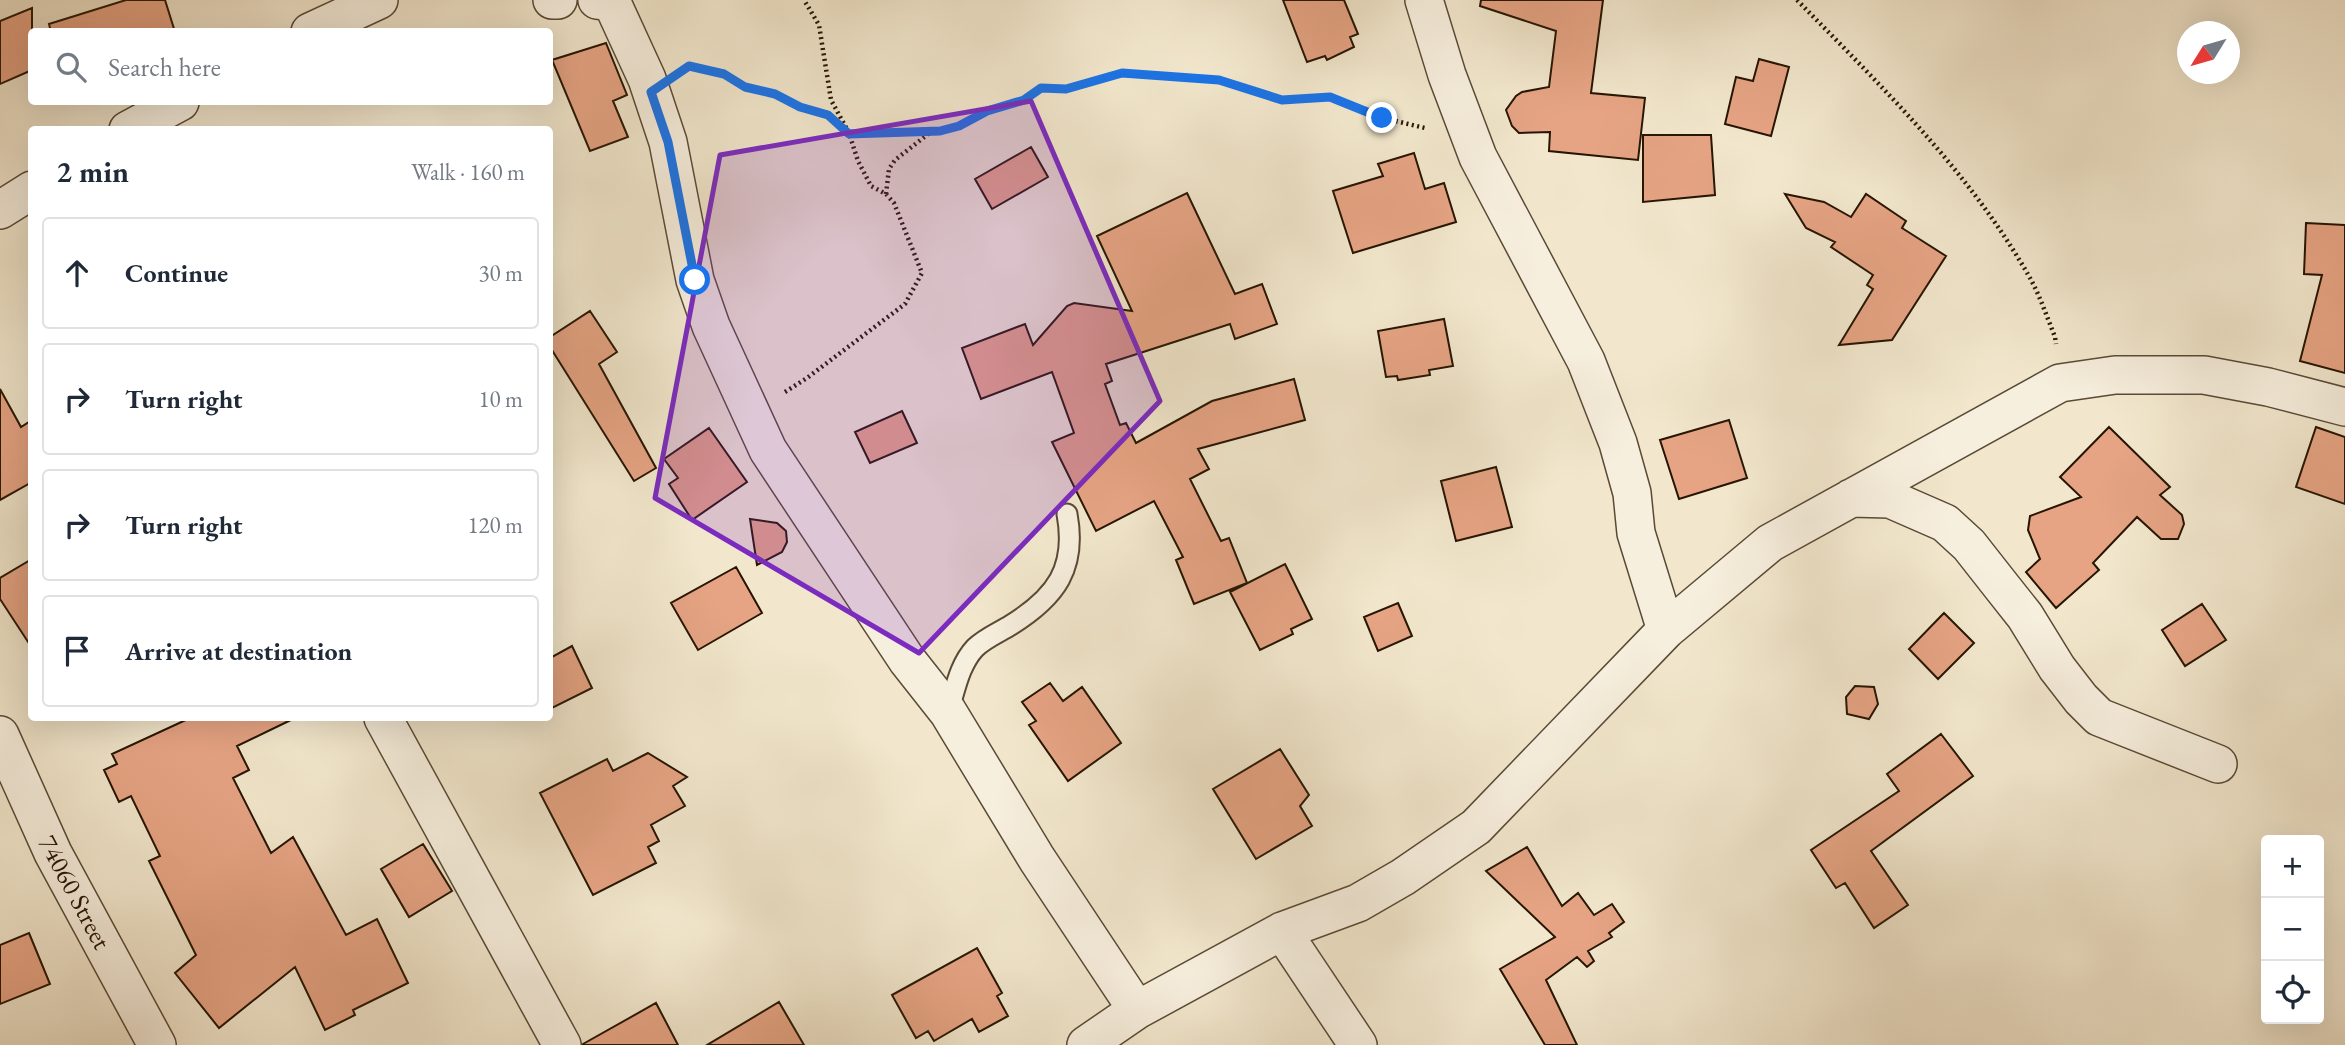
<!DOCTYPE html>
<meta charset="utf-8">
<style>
:root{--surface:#fff;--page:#f2f2f3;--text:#1f2937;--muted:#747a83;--line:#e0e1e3}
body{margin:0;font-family:"EB Garamond",serif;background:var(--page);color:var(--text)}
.controls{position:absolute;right:21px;bottom:21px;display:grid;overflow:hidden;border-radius:7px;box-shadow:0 7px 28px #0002}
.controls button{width:63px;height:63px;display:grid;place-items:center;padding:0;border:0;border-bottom:2px solid var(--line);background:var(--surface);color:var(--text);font:35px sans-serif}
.compass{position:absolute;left:2177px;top:21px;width:63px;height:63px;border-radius:50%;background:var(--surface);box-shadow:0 7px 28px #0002;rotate:233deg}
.stop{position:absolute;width:21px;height:21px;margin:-16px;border:5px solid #1a73e8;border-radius:50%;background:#fff}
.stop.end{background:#1a73e8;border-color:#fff;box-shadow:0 2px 7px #0008}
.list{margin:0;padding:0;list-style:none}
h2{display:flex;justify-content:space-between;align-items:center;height:91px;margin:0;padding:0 28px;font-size:30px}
h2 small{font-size:23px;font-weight:400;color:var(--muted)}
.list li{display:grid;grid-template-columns:46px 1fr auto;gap:21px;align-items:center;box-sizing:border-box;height:112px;margin:0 14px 14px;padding:0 14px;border:2px solid var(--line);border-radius:7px}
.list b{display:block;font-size:26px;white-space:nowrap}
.list em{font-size:23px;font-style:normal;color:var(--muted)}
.icon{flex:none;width:38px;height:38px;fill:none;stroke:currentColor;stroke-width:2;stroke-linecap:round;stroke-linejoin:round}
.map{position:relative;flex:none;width:2345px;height:1045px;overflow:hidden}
.search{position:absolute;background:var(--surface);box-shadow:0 7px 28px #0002;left:28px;top:28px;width:525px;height:77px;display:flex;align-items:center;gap:18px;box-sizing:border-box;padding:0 24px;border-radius:7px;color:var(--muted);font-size:26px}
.panel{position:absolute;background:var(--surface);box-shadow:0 7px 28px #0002;left:28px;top:126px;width:525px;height:595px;border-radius:7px}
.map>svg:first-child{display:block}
.building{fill:#e6a484;stroke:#261503;stroke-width:2}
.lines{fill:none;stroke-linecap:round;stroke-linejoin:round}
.service-casing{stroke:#594a36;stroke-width:23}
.minor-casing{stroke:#594a36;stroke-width:40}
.path{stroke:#261503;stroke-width:4.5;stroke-dasharray:2 3.5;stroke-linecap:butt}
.service{stroke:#f7efde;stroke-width:19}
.minor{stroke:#f7efde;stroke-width:37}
.route{stroke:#1a73e8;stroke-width:9}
.marked{fill:#7b2cbf;fill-opacity:0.2;stroke:#7b2cbf;stroke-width:5;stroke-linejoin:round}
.labels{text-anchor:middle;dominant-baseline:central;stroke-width:5;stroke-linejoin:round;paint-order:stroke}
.street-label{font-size:26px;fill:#261503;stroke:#f7efde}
</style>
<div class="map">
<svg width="2345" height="1045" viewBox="0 0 2345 1045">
<rect width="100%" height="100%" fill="#f2e7cd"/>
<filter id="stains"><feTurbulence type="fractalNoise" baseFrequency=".00286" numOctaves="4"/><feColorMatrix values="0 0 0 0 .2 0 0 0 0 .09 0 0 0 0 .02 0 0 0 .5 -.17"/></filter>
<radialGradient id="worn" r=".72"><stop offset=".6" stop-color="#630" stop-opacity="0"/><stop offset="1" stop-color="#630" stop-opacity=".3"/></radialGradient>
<path class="building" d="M126 0H165L175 32H51L49 24Z
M1283 0H1344L1358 34 1350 37 1354 47 1327 60 1325 56 1307 62Z
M1481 0H1603L1591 93 1645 98 1638 160 1549 151 1550 132 1519 133 1512 126 1506 110 1516 96 1522 92 1549 87 1556 31 1480 6Z
M32 8V70L0 84V21Z
M606 43 627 95 613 101 628 137 590 151 552 60Z
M1759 59 1789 67 1771 136 1725 124 1736 77 1753 81Z
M1643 135H1711L1715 195 1643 202Z
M1031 147 1048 177 992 209 975 179Z
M1414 153 1425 189 1444 183 1456 222 1353 253 1333 191 1383 176 1378 164Z
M1187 193 1235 294 1262 284 1277 324 1235 339 1230 324 1106 364 1112 381 1105 384 1120 425 1126 423 1136 443 1212 401 1294 379 1305 420 1198 449 1209 469 1190 479 1221 541 1229 538 1247 583 1194 604 1176 560 1183 557 1154 501 1096 531 1052 442 1074 433 1052 372 981 399 962 348 1025 324 1033 345 1067 306 1074 303 1132 311 1097 236Z
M1785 194 1824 202 1851 217 1866 194 1906 221 1902 228 1946 256 1892 340 1839 345 1873 289 1867 285 1873 275 1831 247 1835 242 1806 228Z
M2306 223 2345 225V373L2300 361 2322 275 2304 274Z
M590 311 617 352 599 364 656 468 634 481 550 347V337Z
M1444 319 1453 366 1429 370 1430 375 1398 380 1397 376 1386 377 1378 331Z
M0 389 21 427 32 420V482L0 500Z
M902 411 917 443 870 463 855 432Z
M1729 420 1747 478 1679 499 1660 440Z
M2109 427 2170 487 2160 495 2182 515 2184 524 2178 539H2161L2137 517 2093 563 2099 570 2056 608 2026 572 2040 559 2028 530 2030 516 2081 497 2060 477Z
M2316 427 2345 437V504L2296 487Z
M709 428 747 482 692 520 669 484 678 478 664 459Z
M1496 467 1512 527 1456 541 1441 481Z
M750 519 777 523 786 531 787 542 782 552 757 565Z
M32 559V648L0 599V578Z
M1285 564 1312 619 1291 629 1293 634 1260 650 1230 592Z
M736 567 762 613 698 650 671 603Z
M1398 603 1412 636 1378 651 1364 617Z
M2202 604 2226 640 2185 666 2162 630Z
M1944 613 1974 643 1938 679 1909 649Z
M572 646 592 688 550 709V658Z
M1050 683 1063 701 1082 687 1121 743 1068 781 1029 725 1036 721 1022 702Z
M1855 686 1874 687 1878 704 1869 719 1847 714 1846 697Z
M190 718H295L237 746 249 770 233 778 271 853 293 837 346 935 377 919 408 983 353 1010 355 1015 325 1030 295 967 219 1028 175 973 196 955 149 861 160 856 131 796 119 802 104 770 117 764 112 754Z
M1941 734 1973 776 1871 851 1908 905 1874 928 1845 883 1836 888 1811 850 1899 791 1887 774Z
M1280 749 1309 795 1300 806 1312 826 1256 859 1213 789Z
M648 753 687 777 673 786 685 806 651 825 659 841 648 847 656 863 593 895 540 793 607 759 613 771Z
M423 844 452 891 409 917 381 869Z
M1527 847 1562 906 1578 893 1594 915 1612 904 1624 922 1609 933 1612 937 1588 951 1594 961 1587 967 1577 957 1546 980 1577 1045H1545L1500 969 1555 937 1486 871Z
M29 933 50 984 0 1004V945Z
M977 948 1002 993 997 996 1008 1016 979 1032 972 1019 934 1041 928 1031 916 1038 892 995Z
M779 1002 804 1045H707Z
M656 1003 678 1045H583V1044Z"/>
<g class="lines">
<g class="service-casing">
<path id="service" d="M948 712C955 691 959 665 975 648 985 638 1000 632 1011 625 1056 597 1077 568 1067 514"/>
</g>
<g class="minor-casing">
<path id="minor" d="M552 0H558
M597 0 606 1 614 7 647 79 668 142 695 280 711 326 768 450 907 660 948 712 1037 859 1137 1010
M1424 0 1447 75 1478 157 1586 361 1618 443 1632 493 1636 533 1666 630
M310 32 379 0
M128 130 180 102
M0 210 32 190
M1851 498 1890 499 1945 523 1969 545 2002 587 2025 616 2057 668 2081 699 2099 717 2218 764
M383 718 562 1045
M0 735 53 853 157 1045
M1282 931 1358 1045
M1086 1045 1137 1010 1282 931 1358 903 1403 877 1476 827 1666 630 1770 543 2060 383 2115 375H2204L2268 387 2345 407"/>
</g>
<path class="path" d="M1797 0C1881 86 1970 172 2030 278 2040 296 2047 317 2055 337L2056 344
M685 69 689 66 724 74 745 87 775 94 800 107 828 115 849 133 940 131 959 126 987 111 1024 100 1041 88 1066 89 1122 73 1219 80 1282 100 1330 97 1383 118 1425 128
M886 194 889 169 895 160 932 131
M785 392 807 378 905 304 922 273 894 203 886 194 871 186 858 161 849 133 831 100 819 25 804 0"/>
<use href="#service" class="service"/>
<use href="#minor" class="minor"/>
</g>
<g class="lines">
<path class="route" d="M695 280 668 142 651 92 689 66 724 74 745 87 775 94 800 107 828 115 849 134 940 131 959 126 987 111 1024 100 1041 88 1066 89 1122 73 1219 80 1282 100 1330 97 1382 118"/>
</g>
<path class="marked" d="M1031 101 1160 401 919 653 655 498 720 155Z"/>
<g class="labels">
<g class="street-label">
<text transform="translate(75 892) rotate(62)">74060 Street</text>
</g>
</g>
<rect width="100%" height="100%" filter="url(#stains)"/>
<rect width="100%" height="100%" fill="url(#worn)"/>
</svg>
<div class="controls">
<button>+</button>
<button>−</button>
<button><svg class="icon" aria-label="locate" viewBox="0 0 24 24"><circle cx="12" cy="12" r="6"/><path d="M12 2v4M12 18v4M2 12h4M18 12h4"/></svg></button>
</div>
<svg class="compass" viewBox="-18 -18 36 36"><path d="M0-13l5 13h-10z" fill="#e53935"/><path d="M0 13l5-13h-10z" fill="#747a83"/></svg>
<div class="stop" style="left:695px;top:280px"></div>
<div class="stop end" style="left:1382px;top:118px"></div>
<div class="search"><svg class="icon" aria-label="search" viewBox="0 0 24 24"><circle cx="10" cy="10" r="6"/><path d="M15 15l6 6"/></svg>Search here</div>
<section class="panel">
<h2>2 min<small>Walk · 160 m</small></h2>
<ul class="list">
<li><svg class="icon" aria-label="ahead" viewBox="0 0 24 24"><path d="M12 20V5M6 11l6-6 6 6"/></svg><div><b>Continue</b></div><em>30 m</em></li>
<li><svg class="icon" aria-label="right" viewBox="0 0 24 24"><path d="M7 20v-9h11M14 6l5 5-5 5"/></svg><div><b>Turn right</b></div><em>10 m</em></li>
<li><svg class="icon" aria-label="right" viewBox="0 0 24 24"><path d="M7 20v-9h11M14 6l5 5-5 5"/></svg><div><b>Turn right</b></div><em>120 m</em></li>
<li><svg class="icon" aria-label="arrive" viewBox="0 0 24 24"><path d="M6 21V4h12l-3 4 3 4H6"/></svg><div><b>Arrive at destination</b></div></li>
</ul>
</section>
</div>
